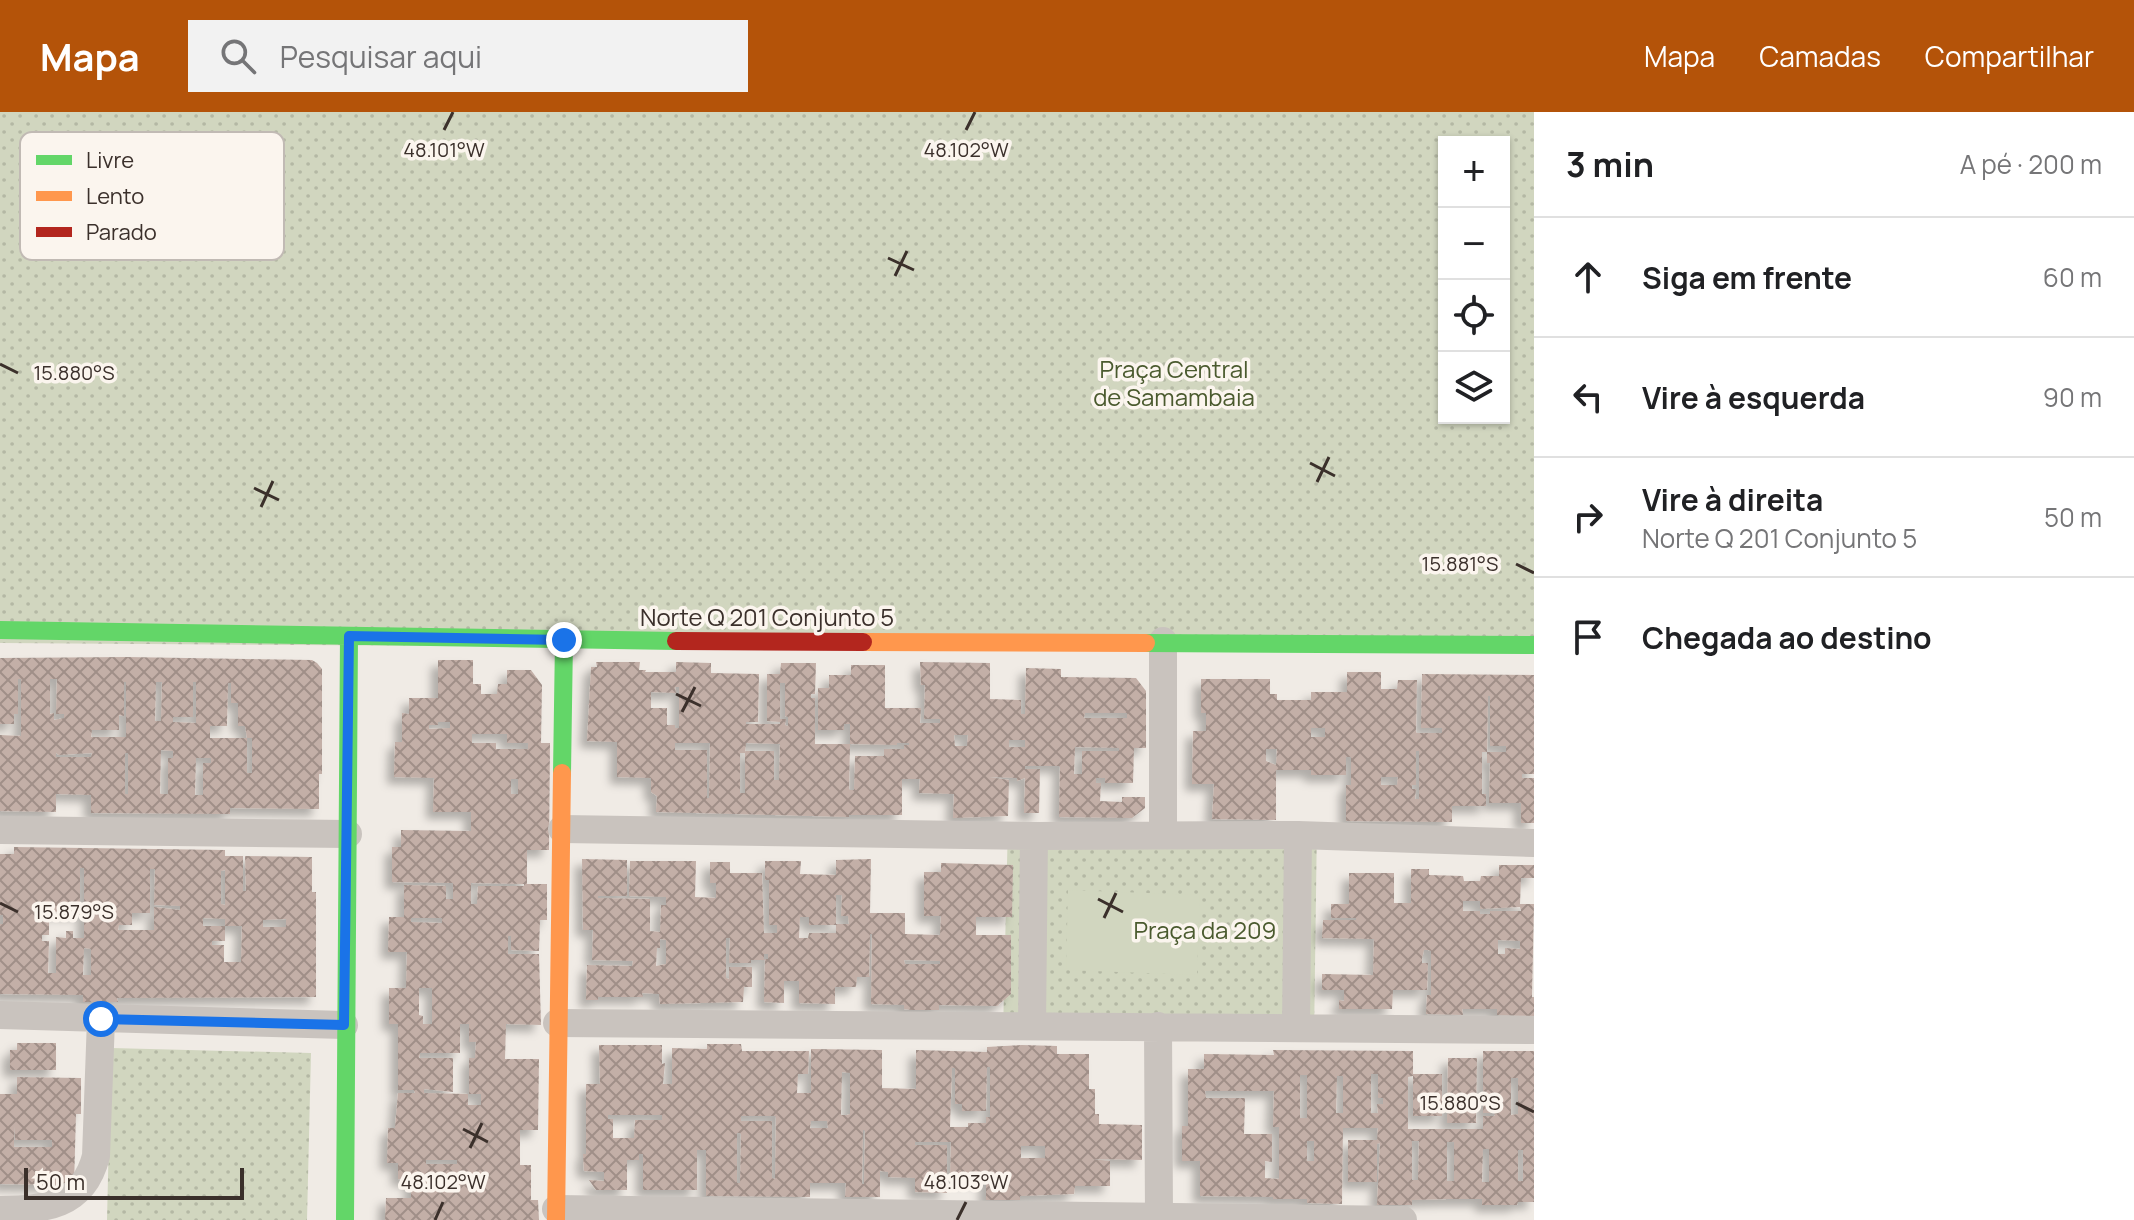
<!DOCTYPE html>
<html lang="pt">
<meta charset="utf-8">
<style>
:root{--surface:#fff;--page:#f2f2f2;--text:#202124;--muted:#757577;--line:#e0e0e0;--accent:#b45309}
body{margin:0;font-family:Manrope,sans-serif;background:var(--page);color:var(--text)}
.controls{position:absolute;right:24px;top:24px;display:grid;overflow:hidden;border-radius:0px;box-shadow:0 2px 6px #0004}
.controls button{width:72px;height:72px;display:grid;place-items:center;padding:0;border:0;border-bottom:2px solid var(--line);background:var(--surface);color:var(--text);font:40px sans-serif}
.scale{position:absolute;left:24px;bottom:20px;width:220px;box-sizing:border-box;padding-left:8px;border:4px solid #3b302b;border-top:0;font-size:22px;line-height:28px;white-space:nowrap;color:#3b302b;-webkit-text-stroke:6px #fbf5ee;paint-order:stroke}
.stop{position:absolute;width:24px;height:24px;margin:-18px;border:6px solid #1a73e8;border-radius:50%;background:#fff}
.stop.end{background:#1a73e8;border-color:#fff;box-shadow:0 2px 8px #0008}
.list{margin:0;padding:0;list-style:none}
h2{display:flex;justify-content:space-between;align-items:center;height:104px;margin:0;padding:0 32px;font-size:34px}
h2 small{font-size:26px;font-weight:400;color:var(--muted)}
.list li{display:grid;grid-template-columns:52px 1fr auto;gap:24px;align-items:center;box-sizing:border-box;height:120px;padding:0 32px;border-top:2px solid var(--line)}
.list b{display:block;font-size:30px;white-space:nowrap}
.list p{margin:0;font-size:26px;white-space:nowrap;color:var(--muted)}
.list em{font-size:26px;font-style:normal;color:var(--muted)}
.icon{flex:none;width:44px;height:44px;fill:none;stroke:currentColor;stroke-width:2;stroke-linecap:round;stroke-linejoin:round}
.map{position:relative;flex:none;width:1534px;height:1108px;overflow:hidden}
header{display:flex;align-items:center;gap:48px;box-sizing:border-box;height:112px;padding:0 40px;background:var(--accent);color:#fff}
header strong{font-size:38px}
nav{display:flex;gap:44px;margin-inline-start:auto;font-size:28px}
.search{width:560px;height:72px;background:var(--page);display:flex;align-items:center;gap:20px;box-sizing:border-box;padding:0 28px;border-radius:0px;color:var(--muted);font-size:30px}
main{display:flex}
aside{flex:1;background:var(--surface)}
.map>svg:first-child{display:block}
.park{fill:url(#park-dots);fill-rule:evenodd}
.pitch{fill:#d1d6bf}
.building{fill:url(#building-cross-hatch);fill-rule:evenodd;filter:url(#shadow)}
.lines{fill:none;stroke-linecap:round;stroke-linejoin:round}
.street{stroke:#c9c3be;stroke-width:28}
.fast{stroke:#63d668;stroke-width:18}
.slow{stroke:#ff974d;stroke-width:18}
.jam{stroke:#b3261e;stroke-width:18}
.route{stroke:#1a73e8;stroke-width:10}
.ticks{fill:none;stroke:#3b302b;stroke-width:3}
.labels{text-anchor:middle;dominant-baseline:central;stroke-width:7;stroke-linejoin:round;paint-order:stroke}
.park-label{font-size:24px;fill:#4a5a2e;stroke:#fbf5ee}
.street-label{font-size:24px;fill:#3b302b;stroke:#fbf5ee}
.key{fill:#fbf5ee;stroke:#c1bab4;stroke-width:2}
.key-label{font-size:22px;fill:#3b302b}
.ticks-label{font-size:20px;text-anchor:middle;fill:#3b302b;stroke:#fbf5ee;stroke-width:7;stroke-linejoin:round;paint-order:stroke}
</style>
<header>
<strong>Mapa</strong>
<div class="search"><svg class="icon" aria-label="search" viewBox="0 0 24 24"><circle cx="10" cy="10" r="6"/><path d="M15 15l6 6"/></svg>Pesquisar aqui</div>
<nav><a>Mapa</a><a>Camadas</a><a>Compartilhar</a></nav>
</header>
<main>
<div class="map">
<svg width="1534" height="1108" viewBox="0 0 1534 1108">
<defs>
<pattern id="park-dots" width="8" height="8" patternUnits="userSpaceOnUse" patternTransform="scale(2)"><rect width="8" height="8" fill="#d1d6bf"/><path d="M2 2h.1M6 6h.1" fill="none" stroke="#b4b8a4" stroke-width="1.8" stroke-linecap="round"/></pattern>
<pattern id="building-cross-hatch" width="8" height="8" patternUnits="userSpaceOnUse" patternTransform="scale(2)"><rect width="8" height="8" fill="#c3afa7"/><path d="M0 0l8 8M0 8l8-8" fill="none" stroke="#a08f88"/></pattern>
<filter id="shadow"><feDropShadow dx="-7" dy="7" stdDeviation="4" flood-color="#0004"/></filter>
</defs>
<rect width="100%" height="100%" fill="#f0ebe5"/>
<path class="park" d="M0 0H1534V541L0 531ZM1444 30H1504V306H1444Z
M1008 710H1317L1314 928 1003 921Z
M111 936 311 941 307 1108H107Z"/>
<path class="pitch" d="M1068 778 1200 783 1197 863 1066 858Z"/>
<path class="building" d="M127 545 312 548 317 551 322 557V662H319V697L230 696V702L91 701V683L56 682V700L0 699V623L21 624V567H18V602H14V612H0V546ZM50 567H57L56 602H64V606L54 608V601L50 602ZM124 570H126V625H91L92 618H119V603L124 604ZM156 570H162L161 609H155ZM193 570H196V611L173 610V605H193ZM228 571H231V591H238V614H245L247 626H252V661H247V626H210V614H227ZM161 638 173 639V646H168V682H160ZM56 641 59 643 92 641 91 645H56ZM125 641H128V682H125ZM196 646H211V651H203V683H195Z
M438 548H473V572H481V582H497L498 572H507V558H531L542 573 541 631H550L549 738H527V772H547V808H540L539 839 511 838V824H508V842H539L541 913 506 912 505 947H539L538 1018H520V1053H531V1088H538L539 1108H385L386 1086H411V1068L398 1067V1051H387L388 1016H395L398 981H415L414 978H398V912H389V876H406L407 840H388L389 805H404V773L446 774V787H453V771L392 770V735H401V718L471 719V700H433L434 666 394 665 395 630H402V601L409 602V586H438ZM438 610H450V616L429 617V613H438ZM472 622H507V631H528V637H496V631H472ZM511 667H518V682H511ZM471 771 524 772V774H478L477 792H471ZM411 806H442V811L411 810ZM419 876H432V912H423V904L419 903ZM460 912H469V930H476L475 946H469V982H481V993H468V982L424 981V977L453 980V946H419L420 941H460ZM426 1048H457V1052H426Z
M596 550H640L639 558H646L645 560H676V550L711 551V561L759 562 758 610H746V612H780V610L767 609V562H780L781 551H816L815 582H811V586H815V632H850V612H844V618H818V576H829V563H851V553H885V596H921L920 611H940V607H924L925 573H921L920 550 990 551V587L1021 588V602H1025L1026 556 1061 557V565L1136 566 1146 579V636H1134L1133 671H1105V666H1096V671H1101L1100 689 1122 690V685H1145V696L1132 706 1059 705 1060 654H1025V657H1040L1039 701H1024L1025 666 1017 669V666L989 665 1009 668 1008 704 953 706 954 682 919 681 920 667H902V703H849V705L656 700 657 684 651 680V666L617 665V630L587 629 591 555H597ZM780 571H785V604L788 605V614L785 613 786 607H780ZM675 575H679V616H675V613H667V596H651V580L676 581ZM1085 601H1127V606H1084ZM954 623H968L967 634H955ZM1009 628H1025V635H1009ZM675 631H710L709 686H707V638H675ZM746 631 780 632 779 668H774V639H745V681H740V641H745ZM897 631H909V633H904V637H884V644H855L854 678H849L850 632 897 633ZM1075 635 1119 636V639H1082V662H1074Z
M1347 560H1381V577H1397L1398 568H1417L1416 621H1442V616H1421L1422 562 1534 563V662H1522V666H1534V711H1521V691H1489L1490 651H1487V640H1482V682H1486V694H1452V710L1346 709V673H1351V645H1346V663H1311V658H1276V708L1212 707 1214 672H1192L1193 619H1206V601H1201V567H1270V582H1277V588H1311V580H1347ZM1488 584H1490V634H1506V640H1487ZM1311 616H1325V625H1311ZM1266 637H1277L1276 653 1266 649ZM1416 639H1419V687H1415L1416 677H1412V673H1416ZM1381 665H1398L1397 673H1381Z
M14 735 225 738V744H243V779H246L245 744 312 745V780H316V885L117 886 118 890H83V883L0 882V812H3V803H0V742H14ZM80 756H84V792H91L84 794V826H73V819H66V826L56 825V861H48L49 829H42V823H49V800L80 801ZM150 757H155L154 793 180 794V798L154 795V818H118L119 813H132V801H150ZM225 758V793L221 792V759ZM203 806 225 807V814H242L241 850H224V833H212V829H225V814H203ZM286 807V815H263V808ZM84 836 91 837V863H83Z
M582 747 627 748V784H598V786L650 787V819L660 820 661 793H666V785L629 784 630 749H696L695 785 716 786V771H710V750H730V761H762L764 821H777V813H769V768H765V749H801L800 762 836 763V748L871 747 870 801H905V822L940 823 941 804H924V760H941V751L1013 753 1012 805H976V823H1011V882L997 894 939 893V898H912L904 897V893L871 892 872 822H870L869 865H857L856 875H835V892L799 891V869H784V891L764 890 765 847H768V842H764V848H751V851H729L730 826H726V866L729 867V855H752V875H744L743 890 660 892 659 882 642 881 643 885H598V888H586L587 853 632 854 633 849 592 848 593 818H583ZM836 783H842L841 804H848L849 812H836V821H809L808 826H799L800 805H809V813H836ZM660 827 666 828V852L656 854 657 836H660ZM904 848 940 849V852H905Z
M1499 753H1534V766H1521L1520 792H1534L1532 885H1534V904L1497 903V897H1462L1463 903 1426 902 1427 883H1431V839L1428 838H1424L1422 847V851H1428L1427 878H1393L1392 897H1339V888L1344 889V878H1322V862L1373 863 1374 827 1322 826 1323 808H1356V806H1331V792H1349V761H1394V791H1411V757H1429V763L1463 764 1464 769H1480L1481 764H1499ZM1463 789H1480V797L1520 795 1521 799H1490V802H1480V799H1463ZM1498 828 1520 829V837L1505 836V842H1498Z
M17 931H56V958H10V938H17Z
M707 932H741L742 939H809L808 962H798L797 981H811V937L882 938V976L916 977V938L987 940V935L1022 933 1057 934V942H1089V977H1095V1002H1099V1012L1142 1013V1048L1092 1047 1110 1049V1074H1075L1074 1082 1020 1084V1088H986V1066L950 1065 951 1030H915V1033H947V1081L915 1080V1066L888 1065V1060L880 1059V1085H845L846 1071H810V1085L706 1084V1038H697V1078H643V1042H639V1048H627V1078H596L589 1068 604 1069V1060L584 1059 583 1042H586V972H600L599 933H662V952L665 951 663 972H672V936L707 937ZM987 955H990V1005H986V1011H968V1015H950L952 956H955V992H962V999H986ZM842 960 850 961V1002L847 1003H841ZM608 1003H662V1008H635L634 1026H613V1007H608ZM741 1004H776L775 1067 772 1066V1009H741ZM811 1009H827L828 1016H810ZM863 1018H865L864 1072H862ZM737 1021H741L740 1071H737ZM1021 1034H1045V1046H1021Z
M1273 938 1413 939V964L1408 965V1017H1483V1004H1495L1494 1001H1483V939H1534V1090H1518L1517 1093H1482V1087H1447L1412 1088V1093H1377L1380 1031 1377 1032V1070H1348V1028H1377L1378 1016H1343L1342 1092 1307 1091V1087H1273V1085L1200 1084V1049H1182V1014H1188V957H1204V942L1274 943ZM1371 962H1378V986H1383V992H1377L1378 1001H1371ZM1300 963H1307V1006H1300ZM1337 964H1343V1001H1336ZM1511 966H1518V1002L1511 1003ZM1205 979H1274L1273 1015H1279V1067L1265 1066V1049L1272 1050V1022H1244L1245 986H1206ZM1307 1029H1314V1049H1307ZM1412 1029H1419L1418 1068H1412ZM1447 1030H1454V1069H1447ZM1483 1037H1489V1070H1482ZM1518 1038H1523V1069H1518Z
M1448 946H1477L1476 1011H1447Z
M1413 962H1442V1004H1413Z
M17 965 81 966V1002H76L74 1073 0 1072V982H17ZM14 1014 15 1028H52V1035H14Z"/>
<g class="lines">
<path class="street" d="M1163 529V722
M562 717 1034 724 1298 723 1534 731
M0 718 348 722
M0 903 344 913
M557 911 1534 918
M1032 913 1034 724
M1158 914 1159 1104
M1296 916 1298 723
M556 1097 1403 1108
M0 1098C45 1097 83 1095 96 1044L101 907"/>
<path class="fast" d="M0 518 676 529
M1146 531 1534 533
M562 661 564 528
M345 1108 349 524"/>
<path class="slow" d="M863 530 1146 531
M556 1108 562 661"/>
<path class="jam" d="M676 529 863 530"/>
</g>
<g class="lines">
<path class="route" d="M101 907 344 913 349 524 564 528"/>
</g>
<path class="ticks" d="M444 18 453 0M966 18 975 0M888 146 914 158M895 164 907 139M0 252 18 261M1310 351 1335 364M1317 370 1329 345M254 376 279 388M261 395 273 369M1516 452 1534 461M676 582 701 594M682 600 695 575M1098 787 1123 800M0 791 18 800M1104 806 1116 781M1516 991 1534 1000M463 1017 488 1030M470 1036 482 1011M435 1108 443 1090M957 1108 966 1090"/>
<g class="labels">
<g class="park-label">
<text x="1174" y="256">Praça Central<tspan x="1174" dy="28">de Samambaia</tspan></text>
<text x="1205" y="817">Praça da 209</text>
</g>
<g class="street-label">
<text x="767" y="504">Norte Q 201 Conjunto 5</text>
</g>
</g>
<rect x="20" y="20" width="264" height="128" rx="12" class="key"/>
<rect x="36" y="43" width="36" height="10" fill="#63d668"/>
<rect x="36" y="79" width="36" height="10" fill="#ff974d"/>
<rect x="36" y="115" width="36" height="10" fill="#b3261e"/>
<g class="key-label">
<text x="86" y="56">Livre</text>
<text x="86" y="92">Lento</text>
<text x="86" y="128">Parado</text>
</g>
<g class="ticks-label">
<text x="444" y="45">48.101°W</text>
<text x="966" y="45">48.102°W</text>
<text x="74" y="268">15.880°S</text>
<text x="1460" y="459">15.881°S</text>
<text x="74" y="807">15.879°S</text>
<text x="1460" y="998">15.880°S</text>
<text x="443" y="1077">48.102°W</text>
<text x="966" y="1077">48.103°W</text>
</g>
</svg>
<div class="controls">
<button>+</button>
<button>−</button>
<button><svg class="icon" aria-label="locate" viewBox="0 0 24 24"><circle cx="12" cy="12" r="6"/><path d="M12 2v4M12 18v4M2 12h4M18 12h4"/></svg></button>
<button><svg class="icon" aria-label="layers" viewBox="0 0 24 24"><path d="M12 4l9 5-9 5-9-5zM3 14l9 5 9-5"/></svg></button>
</div>
<div class="scale">50 m</div>
<div class="stop" style="left:101px;top:907px"></div>
<div class="stop end" style="left:564px;top:528px"></div>
</div>
<aside>
<h2>3 min<small>A pé · 200 m</small></h2>
<ul class="list">
<li><svg class="icon" aria-label="ahead" viewBox="0 0 24 24"><path d="M12 20V5M6 11l6-6 6 6"/></svg><div><b>Siga em frente</b></div><em>60 m</em></li>
<li><svg class="icon" aria-label="left" viewBox="0 0 24 24"><path d="M17 20v-9H6M10 6l-5 5 5 5"/></svg><div><b>Vire à esquerda</b></div><em>90 m</em></li>
<li><svg class="icon" aria-label="right" viewBox="0 0 24 24"><path d="M7 20v-9h11M14 6l5 5-5 5"/></svg><div><b>Vire à direita</b><p>Norte Q 201 Conjunto 5</p></div><em>50 m</em></li>
<li><svg class="icon" aria-label="arrive" viewBox="0 0 24 24"><path d="M6 21V4h12l-3 4 3 4H6"/></svg><div><b>Chegada ao destino</b></div></li>
</ul>
</aside>
</main>
